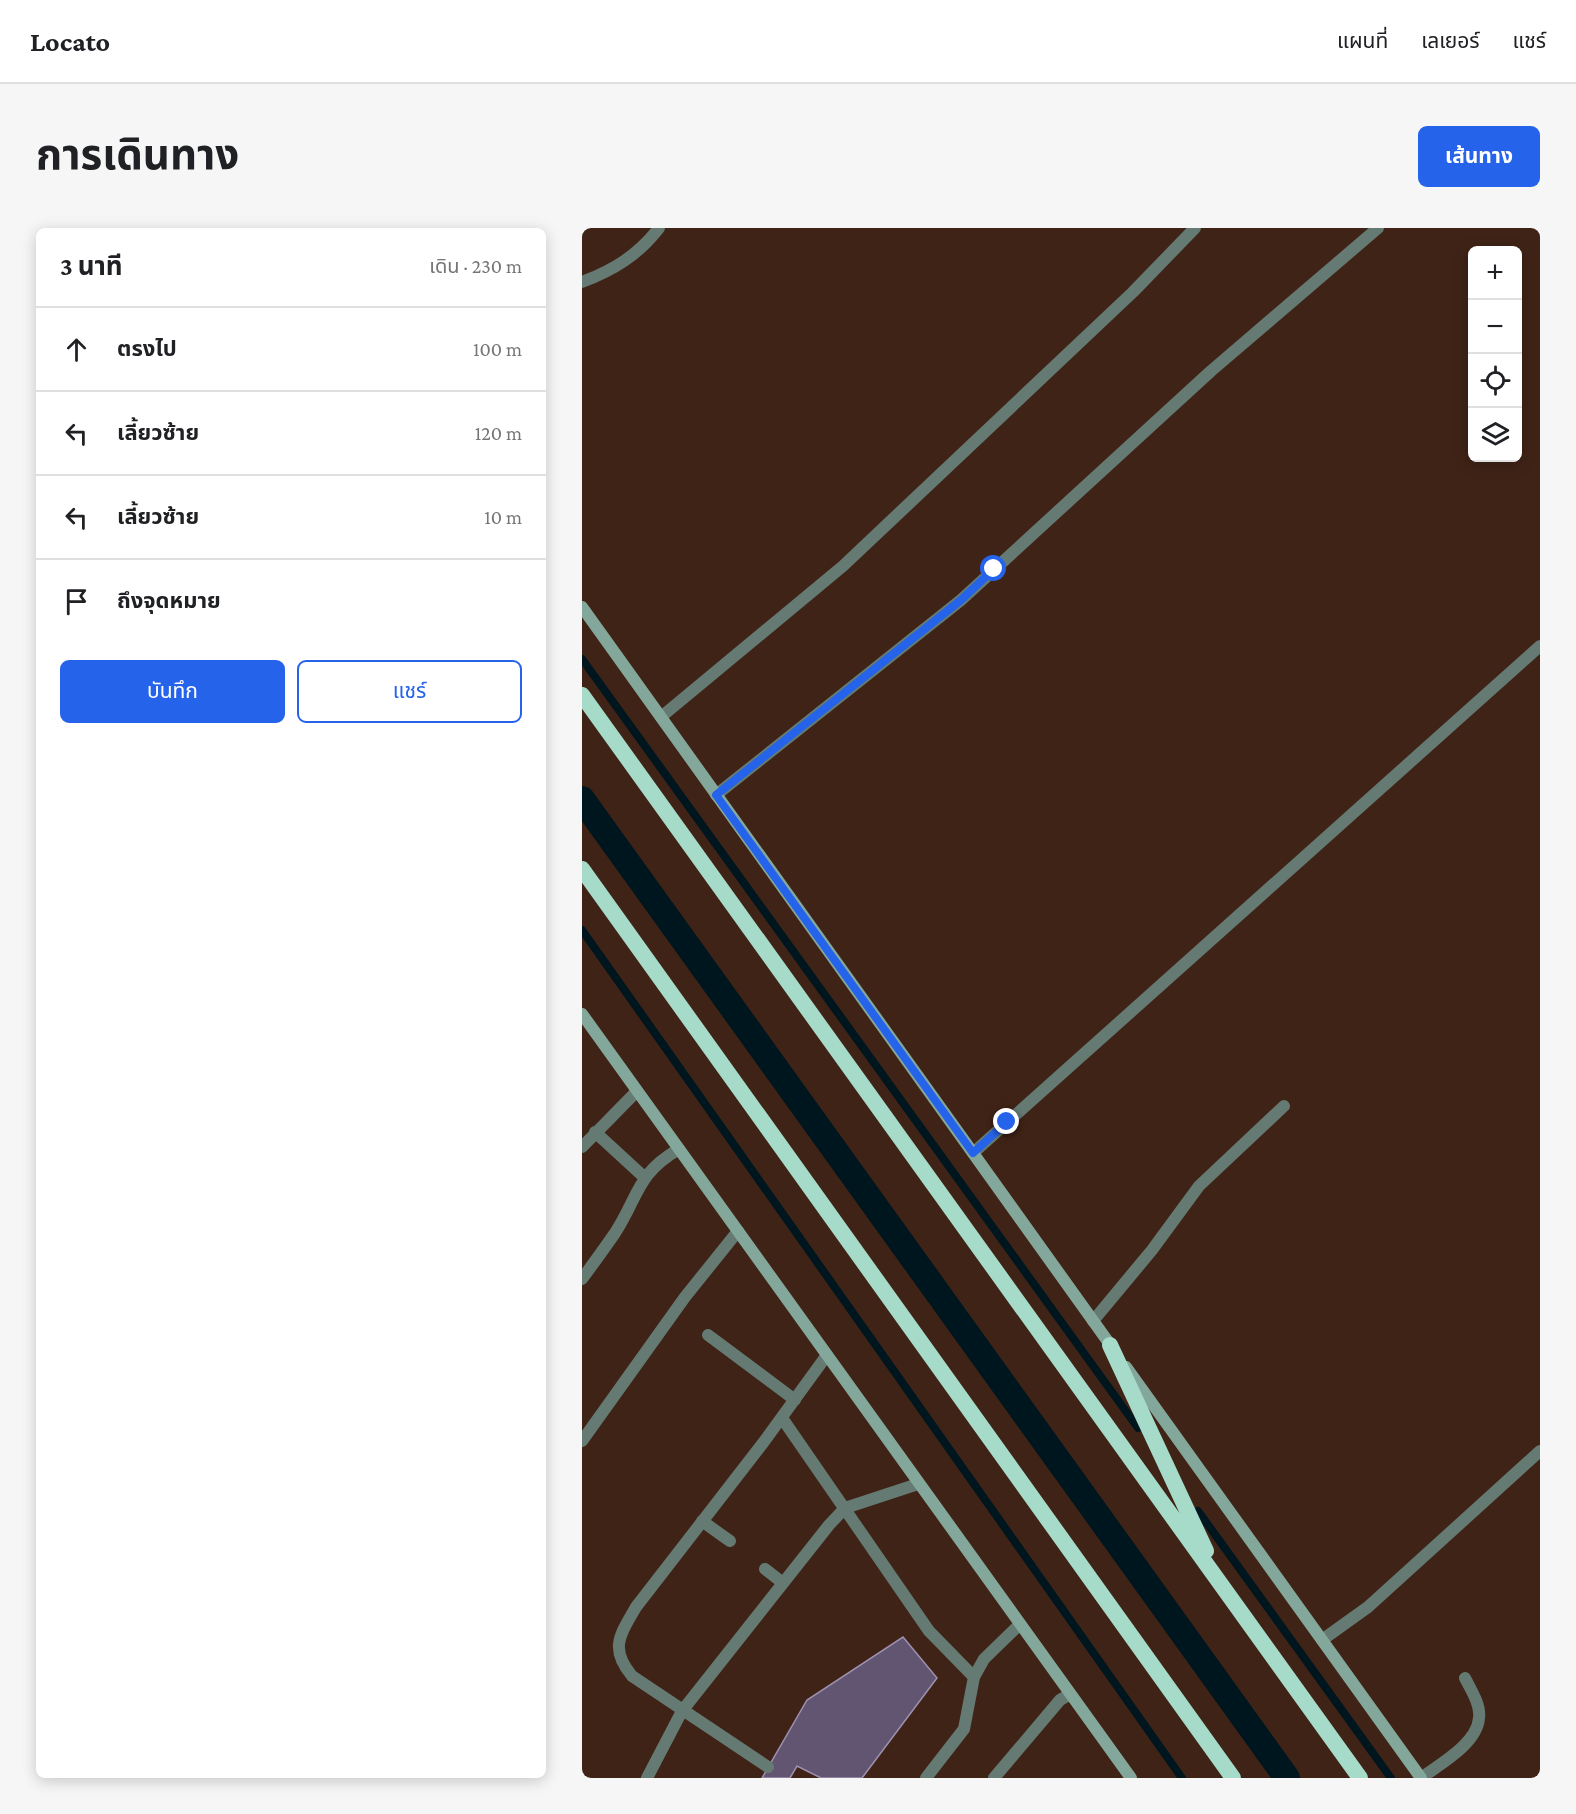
<!DOCTYPE html>
<html lang="th">
<meta charset="utf-8">
<style>
:root{--surface:#fff;--page:#f6f6f6;--text:#202124;--muted:#757577;--line:#e0e0e0;--accent:#2563eb}
body{margin:0;font-family:"Crimson Pro","Noto Sans Thai",serif;background:var(--page);color:var(--text)}
.controls{position:absolute;right:18px;top:18px;display:grid;overflow:hidden;border-radius:9px;box-shadow:0 3px 15px #0003}
.controls button{width:54px;height:54px;display:grid;place-items:center;padding:0;border:0;border-bottom:2px solid var(--line);background:var(--surface);color:var(--text);font:30px sans-serif}
.stop{position:absolute;width:18px;height:18px;margin:-14px;border:4px solid #2563eb;border-radius:50%;background:#fff}
.stop.end{background:#2563eb;border-color:#fff;box-shadow:0 2px 6px #0008}
.list{margin:0;padding:0;list-style:none}
h2{display:flex;justify-content:space-between;align-items:center;height:78px;margin:0;padding:0 24px;font-size:26px}
h2 small{font-size:20px;font-weight:400;color:var(--muted)}
.list li{display:grid;grid-template-columns:39px 1fr auto;gap:18px;align-items:center;box-sizing:border-box;height:84px;padding:0 24px;border-top:2px solid var(--line)}
.list b{display:block;font-size:22px;white-space:nowrap}
.list em{font-size:20px;font-style:normal;color:var(--muted)}
.actions{display:flex;gap:12px;padding:18px 24px}
.actions a{flex:1;padding:14px 0;border:2px solid var(--accent);border-radius:9px;text-align:center;font-size:21px;color:var(--accent)}
.actions .main{background:var(--accent);color:#fff}
.icon{flex:none;width:33px;height:33px;fill:none;stroke:currentColor;stroke-width:2;stroke-linecap:round;stroke-linejoin:round}
.map{position:relative;flex:none;width:958px;height:1550px;overflow:hidden;border-radius:9px}
header{display:flex;align-items:center;gap:36px;box-sizing:border-box;height:84px;padding:0 30px;background:var(--surface);border-bottom:2px solid var(--line)}
header strong{font-size:28px}
nav{display:flex;gap:33px;margin-inline-start:auto;font-size:21px}
.intro{display:flex;align-items:center;justify-content:space-between;box-sizing:border-box;height:144px;padding:0 36px}
h1{margin:0;font-size:42px}
.button{padding:15px 27px;border-radius:9px;background:var(--accent);color:#fff;font-size:21px;font-weight:700}
main{display:flex;gap:36px;padding:0 36px}
aside{flex:1;background:var(--surface);border-radius:9px;box-shadow:0 3px 15px #0003}
.map>svg:first-child{display:block}
.lines{fill:none;stroke-linecap:round;stroke-linejoin:round}
.stream{stroke:#00161e;stroke-width:8}
.canal{stroke:#00161e;stroke-width:26}
.building{fill:#615572;stroke:#9e91b0;stroke-width:1.5}
.service{stroke:#647a73;stroke-width:12}
.minor{stroke:#647a73;stroke-width:12}
.secondary{stroke:#84a79b;stroke-width:12}
.trunk{stroke:#a6dac9;stroke-width:16}
.route{stroke:#2563eb;stroke-width:8}
</style>
<header>
<strong>Locato</strong>
<nav><a>แผนที่</a><a>เลเยอร์</a><a>แชร์</a></nav>
</header>
<div class="intro"><h1>การเดินทาง</h1><a class="button">เส้นทาง</a></div>
<main>
<aside>
<h2>3 นาที<small>เดิน · 230 m</small></h2>
<ul class="list">
<li><svg class="icon" aria-label="ahead" viewBox="0 0 24 24"><path d="M12 20V5M6 11l6-6 6 6"/></svg><div><b>ตรงไป</b></div><em>100 m</em></li>
<li><svg class="icon" aria-label="left" viewBox="0 0 24 24"><path d="M17 20v-9H6M10 6l-5 5 5 5"/></svg><div><b>เลี้ยวซ้าย</b></div><em>120 m</em></li>
<li><svg class="icon" aria-label="left" viewBox="0 0 24 24"><path d="M17 20v-9H6M10 6l-5 5 5 5"/></svg><div><b>เลี้ยวซ้าย</b></div><em>10 m</em></li>
<li><svg class="icon" aria-label="arrive" viewBox="0 0 24 24"><path d="M6 21V4h12l-3 4 3 4H6"/></svg><div><b>ถึงจุดหมาย</b></div></li>
</ul>
<div class="actions"><a class="main">บันทึก</a><a>แชร์</a></div>
</aside>
<div class="map">
<svg width="958" height="1550" viewBox="0 0 958 1550">
<rect width="100%" height="100%" fill="#3f2316"/>
<g class="lines">
<path class="stream" d="M0 431 556 1200
M0 702 600 1550
M616 1283 809 1550"/>
<path class="canal" d="M0 571 705 1550"/>
</g>
<path class="building" d="M321 1409 355 1450 280 1550H239L215 1538 208 1550H180L225 1472Z"/>
<g class="lines">
<path class="service" d="M0 54C32 42 56 27 77 0
M79 489 261 338 551 64 613 0
M13 904 62 949
M0 919 55 863
M0 1051C11 1036 22 1021 33 1005 57 968 54 946 97 921
M511 1093 570 1022 617 958 702 878
M126 1107 213 1172
M200 1190 347 1403 392 1449
M0 1213 103 1069 156 1003
M120 1293 148 1313
M183 1341 201 1355
M740 1412 786 1379 958 1223
M186 1539 50 1448C27 1420 38 1407 54 1379L181 1215 245 1127
M65 1550 100 1483 247 1297 263 1280 336 1256
M344 1550 382 1501 392 1449 402 1431 437 1397
M412 1550 478 1472 488 1466
M839 1550C858 1536 895 1516 897 1490 899 1477 889 1462 883 1450"/>
<path class="minor" d="M134 567 379 372 629 143 796 0
M391 925 958 418"/>
<path class="secondary" d="M0 379 532 1122
M0 786 549 1550
M544 1139 839 1550"/>
<path class="trunk" d="M0 467 778 1550
M0 641 651 1550
M528 1117 624 1323"/>
</g>
<g class="lines">
<path class="route" d="M412 341 379 372 134 567 391 925 425 894"/>
</g>
</svg>
<div class="controls">
<button>+</button>
<button>−</button>
<button><svg class="icon" aria-label="locate" viewBox="0 0 24 24"><circle cx="12" cy="12" r="6"/><path d="M12 2v4M12 18v4M2 12h4M18 12h4"/></svg></button>
<button><svg class="icon" aria-label="layers" viewBox="0 0 24 24"><path d="M12 4l9 5-9 5-9-5zM3 14l9 5 9-5"/></svg></button>
</div>
<div class="stop" style="left:412px;top:341px"></div>
<div class="stop end" style="left:425px;top:894px"></div>
</div>
</main>
